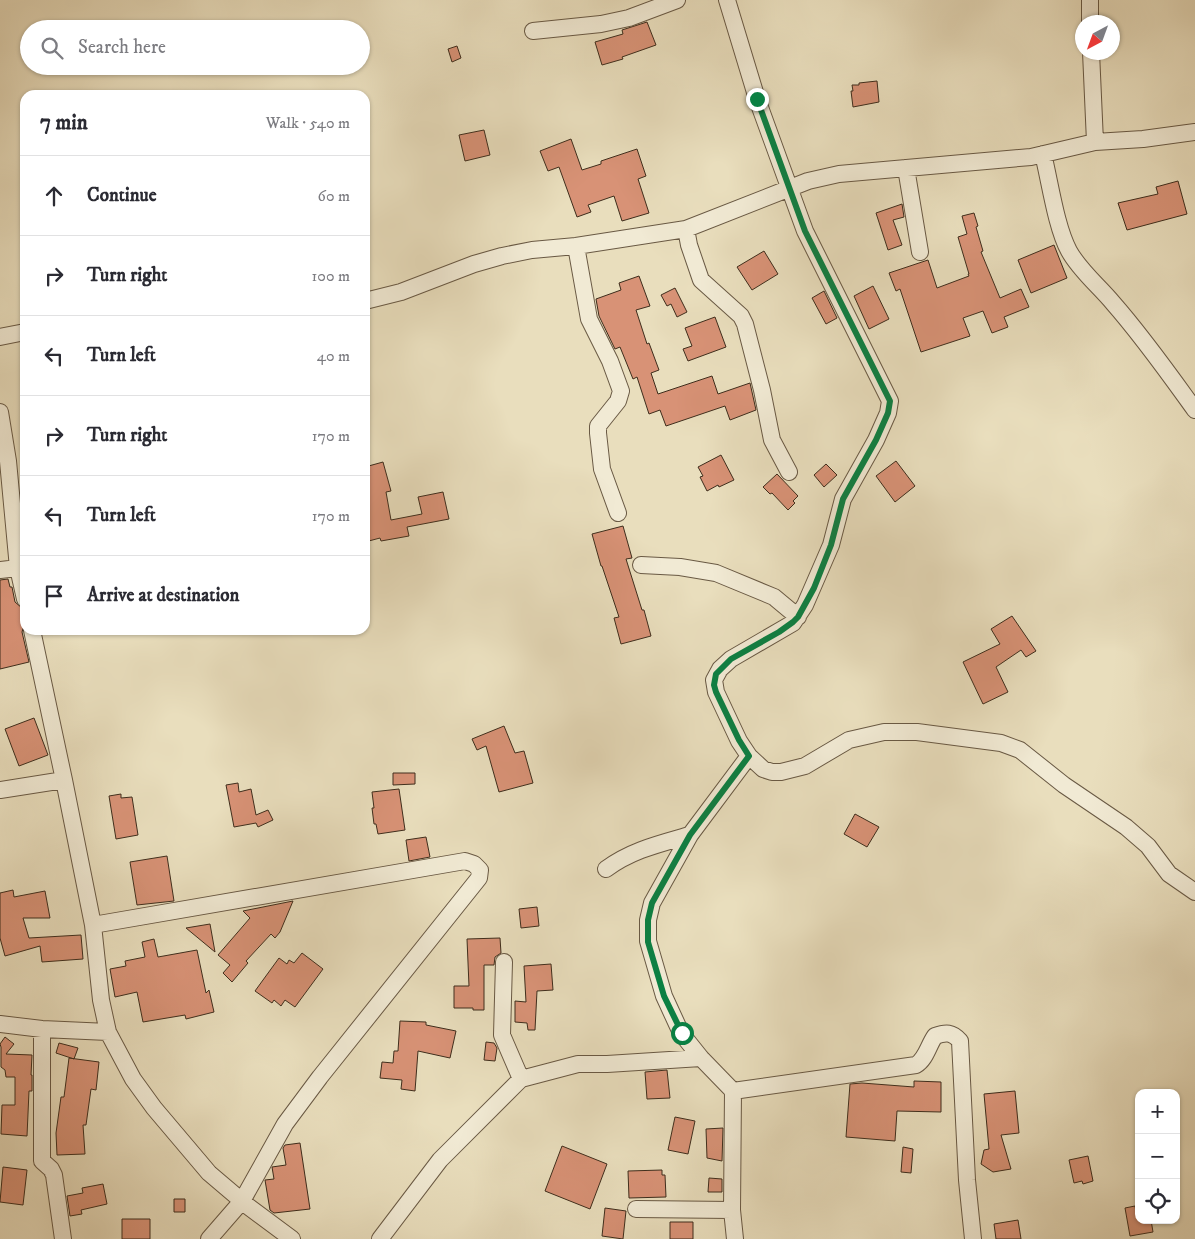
<!DOCTYPE html>
<meta charset="utf-8">
<style>
:root{--surface:#fff;--page:#f7f7f7;--text:#2b2b33;--muted:#7c7c81;--line:#e1e1e2}
body{margin:0;font-family:"IM FELL DW Pica",serif;background:var(--page);color:var(--text)}
.controls{position:absolute;right:15px;bottom:15px;display:grid;overflow:hidden;border-radius:10px;box-shadow:0 1px 4px #0004}
.controls button{width:45px;height:45px;display:grid;place-items:center;padding:0;border:0;border-bottom:1px solid var(--line);background:var(--surface);color:var(--text);font:25px sans-serif}
.compass{position:absolute;left:1075px;top:15px;width:45px;height:45px;border-radius:50%;background:var(--surface);box-shadow:0 1px 4px #0004;rotate:221deg}
.stop{position:absolute;width:15px;height:15px;margin:-11px;border:4px solid #0b8043;border-radius:50%;background:#fff}
.stop.end{background:#0b8043;border-color:#fff;box-shadow:0 1px 5px #0008}
.list{margin:0;padding:0;list-style:none}
h2{display:flex;justify-content:space-between;align-items:center;height:65px;margin:0;padding:0 20px;font-size:21px}
h2 small{font-size:16px;font-weight:400;color:var(--muted)}
.list li{display:grid;grid-template-columns:32px 1fr auto;gap:15px;align-items:center;box-sizing:border-box;height:80px;padding:0 20px;border-top:1px solid var(--line)}
.list b{display:block;font-size:19px;white-space:nowrap}
.list em{font-size:16px;font-style:normal;color:var(--muted)}
.icon{flex:none;width:28px;height:28px;fill:none;stroke:currentColor;stroke-width:2;stroke-linecap:round;stroke-linejoin:round}
.map{position:relative;flex:none;width:1195px;height:1239px;overflow:hidden}
.search{position:absolute;background:var(--surface);box-shadow:0 1px 4px #0004;left:20px;top:20px;width:350px;height:55px;display:flex;align-items:center;gap:12px;box-sizing:border-box;padding:0 18px;border-radius:28px;color:var(--muted);font-size:19px}
.panel{position:absolute;background:var(--surface);box-shadow:0 1px 4px #0004;left:20px;top:90px;width:350px;height:545px;border-radius:15px}
.map>svg:first-child{display:block}
.building{fill:#d89276;stroke:#3e2d1c}
.lines{fill:none;stroke-linecap:round;stroke-linejoin:round}
.minor-casing{stroke:#695944;stroke-width:18}
.minor{stroke:#f1ead4;stroke-width:16}
.route{stroke:#0b8043;stroke-width:6}
</style>
<div class="map">
<svg width="1195" height="1239" viewBox="0 0 1195 1239">
<rect width="100%" height="100%" fill="#e9debd"/>
<filter id="stains"><feTurbulence type="fractalNoise" baseFrequency=".004" numOctaves="4"/><feColorMatrix values="0 0 0 0 .2 0 0 0 0 .09 0 0 0 0 .02 0 0 0 .5 -.17"/></filter>
<radialGradient id="worn" r=".72"><stop offset=".6" stop-color="#630" stop-opacity="0"/><stop offset="1" stop-color="#630" stop-opacity=".3"/></radialGradient>
<path class="building" d="M647 22 656 45 622 57 623 59 602 65 595 42 623 34 622 30Z
M457 46 461 58 452 62 448 49Z
M877 81 879 102 853 107 851 91H853L852 85H859V83Z
M484 130 490 155 465 161 459 135Z
M571 139 582 170 601 164V161L637 149 646 176 638 179 649 213 622 221 614 196 588 205 591 212 577 217 559 167 548 171 540 151Z
M1178 181 1187 214 1127 230 1118 203 1158 194 1156 187Z
M902 204 904 217 893 220 902 245 888 250 876 213Z
M974 213 978 226 976 227 983 251 981 252 1000 298 1021 289 1029 307 1004 317 1008 327 992 333 983 311 963 318 970 336 921 352 900 289 896 291 889 273 928 260 937 288 969 276 968 274H969L958 237 967 234 962 216Z
M1054 245 1067 278 1031 293 1018 260Z
M764 251 778 274 752 290 737 267Z
M639 276 650 306 636 310 647 344 649 343 659 370 651 373 658 394 712 376 718 394 750 383 756 410 730 420 725 406 666 426 660 410 649 414 637 377 633 379 620 347 615 349 599 316 596 299 621 290 619 283Z
M873 286 889 319 869 329 854 296Z
M675 288 687 312 677 317 671 304 667 306 661 295Z
M824 291 837 318 826 324 812 298Z
M715 317 726 347 688 361 683 349 692 346 685 328Z
M721 455 734 480 719 487 718 485 707 491 700 477 703 476 698 467Z
M896 461 915 486 895 502 876 476Z
M383 462 391 491 386 492 391 520 422 514 418 497 443 492 449 519 407 527 409 536 381 541 380 538 365 542V467Z
M826 464 837 475 824 487 814 475Z
M777 474 798 496 793 501 795 503 788 510 772 493 770 494 763 487Z
M623 526 632 558 626 559 642 610H644L651 636 621 644 614 618 619 617 602 566H601L592 534Z
M8 579 10 587H12L15 602 22 608 24 617 22 618 24 625 22 632 29 662 0 669V580Z
M1012 616 1036 651 1026 657 1021 650 996 667 1008 692 983 704 963 662 1000 644 991 629Z
M34 718 48 755 19 766 5 729Z
M504 726 515 753 524 751 533 783 499 792 486 746 477 750 472 739Z
M393 773H415V784L393 785Z
M238 783 239 792 251 789 256 815 268 810 273 820 258 827 256 823 234 827 226 785Z
M399 789 405 830 378 834 376 824H374L372 808H374L372 792Z
M121 794V798L132 797 138 835 116 839 109 796Z
M855 814 879 827 867 847 844 834Z
M426 837 430 857 409 861 406 840Z
M167 856 174 901 137 905 130 862Z
M13 890 14 897 45 891 50 918H23L29 938 81 935 83 959 42 962 40 946 5 956 0 938V893Z
M293 901 280 932 275 938 271 934 246 961 248 963 232 982 223 973 230 965 218 955 250 918 243 911Z
M537 907 539 926 521 928 519 909Z
M210 924 215 952 186 928Z
M500 938 501 953 495 957 494 965H484V1010H473V1008H454V986H469L467 939Z
M154 939 158 957 197 950 206 993 209 990 214 1012 186 1019 185 1015 143 1022 137 992 115 997 110 969 126 966 125 961 145 957 142 942Z
M302 953 323 969 295 1007 285 1000 281 1006 274 1000 272 1003 255 991 279 958 287 964 289 960 294 963Z
M551 964 553 990 537 991 535 1030H528L527 1023 515 1022V1001L526 1002 524 966Z
M400 1021 426 1022V1025L456 1031 450 1058 418 1051 415 1091 401 1089 402 1080 380 1078 382 1062 393 1063 394 1051H398Z
M5 1037 14 1044 6 1054 32 1055 31 1075H32V1091H29L27 1136 1 1134 2 1105H15V1077H6L5 1070 1 1067V1047L0 1044Z
M486 1042 494 1043 497 1048 495 1061 484 1060Z
M59 1043 78 1048 74 1059 56 1053Z
M69 1058 99 1062 96 1090 91 1089 86 1125H83L85 1154 57 1155 56 1133 61 1097H64Z
M667 1070 670 1098 647 1099 645 1072Z
M914 1081 941 1082V1112L897 1111 895 1141 846 1137 850 1084 862 1083 914 1087Z
M1015 1091 1019 1133 1001 1135 1011 1169 993 1172 981 1164 984 1150 989 1149 984 1094Z
M675 1117 695 1121 688 1154 668 1150Z
M723 1128 722 1161 707 1158 706 1129Z
M300 1143 310 1209 274 1213 270 1210 265 1180 274 1179 272 1167 286 1165 283 1148 285 1145Z
M562 1146 607 1164 590 1209 545 1191Z
M903 1147 913 1149 911 1173 901 1172Z
M1088 1156 1093 1181 1083 1184 1082 1181 1074 1183 1069 1160Z
M3 1167 27 1170 23 1205 0 1202Z
M662 1170V1175H665L666 1197 629 1198 628 1171Z
M709 1178 722 1179V1192H708Z
M103 1184 107 1204 81 1210 82 1214 70 1216 67 1196 83 1193 82 1188Z
M174 1199H185V1212H174Z
M1135 1206 1136 1212H1139V1220H1151L1153 1232 1130 1236 1125 1208Z
M605 1208 626 1211 623 1239 602 1236Z
M122 1219H150V1239H122Z
M1018 1220 1021 1239H996L994 1224Z
M670 1222H693V1239H670Z"/>
<g class="lines">
<g class="minor-casing">
<path id="minor" d="M727 0 757 99 805 231 890 401 888 413 876 440 843 499 831 545 805 605 793 623 731 659 720 669 714 680 716 692 739 741 749 756 763 769 772 772H781L805 766 849 740 884 732H917L1001 743 1020 750 1064 785 1126 827 1148 846 1169 874 1195 892
M1090 0V22
M533 31 601 24 629 18 677 0
M1091 52 1095 142
M1043 154C1050 182 1056 227 1069 251 1080 271 1099 286 1113 303 1143 337 1169 374 1195 410
M906 168 920 252
M686 229 689 245 701 280 741 316 745 324 762 390 772 440 789 472
M576 246 589 319 610 361 621 391 618 401 598 426V433L602 469 618 513
M365 301 401 292 474 264 502 256 532 250 576 246 686 229 808 181 839 174 1031 157 1095 142 1143 139 1195 132
M0 337 25 332
M0 412 8 461 18 568 25 571
M641 565 680 567 716 573 774 597 798 617
M0 570 18 568 25 599
M32 630 64 780 93 925
M0 790 64 780
M606 869C632 850 659 844 690 835
M504 962 502 1035 521 1079 578 1064H607L701 1058
M0 1024 42 1029 108 1032
M42 1029V1161L51 1169 54 1175 63 1239
M733 1091 916 1065C926 1059 928 1046 935 1036 946 1032 952 1032 960 1041L967 1180 973 1239
M636 1209 732 1210
M209 1239 242 1201 285 1124 320 1077 479 878 480 870 474 864 465 861 93 925 101 1000 108 1032 133 1079 154 1108 209 1173 249 1207 292 1239
M380 1239 440 1160 521 1079
M735 1239 732 1210 733 1091 701 1058 681 1033 664 996 648 941V920L652 903 690 835 749 756"/>
</g>
<use href="#minor" class="minor"/>
</g>
<g class="lines">
<path class="route" d="M682 1033 664 996 648 942V920L652 903 690 835 749 756 739 740 716 692 714 685 716 674 731 659 779 632 793 622 798 617 814 588 831 545 843 499 876 440 888 413 890 401 805 231 757 99"/>
</g>
<rect width="100%" height="100%" filter="url(#stains)"/>
<rect width="100%" height="100%" fill="url(#worn)"/>
</svg>
<div class="controls">
<button>+</button>
<button>−</button>
<button><svg class="icon" aria-label="locate" viewBox="0 0 24 24"><circle cx="12" cy="12" r="6"/><path d="M12 2v4M12 18v4M2 12h4M18 12h4"/></svg></button>
</div>
<svg class="compass" viewBox="-18 -18 36 36"><path d="M0-13l5 13h-10z" fill="#e53935"/><path d="M0 13l5-13h-10z" fill="#7c7c81"/></svg>
<div class="stop" style="left:682px;top:1033px"></div>
<div class="stop end" style="left:757px;top:99px"></div>
<div class="search"><svg class="icon" aria-label="search" viewBox="0 0 24 24"><circle cx="10" cy="10" r="6"/><path d="M15 15l6 6"/></svg>Search here</div>
<section class="panel">
<h2>7 min<small>Walk · 540 m</small></h2>
<ul class="list">
<li><svg class="icon" aria-label="ahead" viewBox="0 0 24 24"><path d="M12 20V5M6 11l6-6 6 6"/></svg><div><b>Continue</b></div><em>60 m</em></li>
<li><svg class="icon" aria-label="right" viewBox="0 0 24 24"><path d="M7 20v-9h11M14 6l5 5-5 5"/></svg><div><b>Turn right</b></div><em>100 m</em></li>
<li><svg class="icon" aria-label="left" viewBox="0 0 24 24"><path d="M17 20v-9H6M10 6l-5 5 5 5"/></svg><div><b>Turn left</b></div><em>40 m</em></li>
<li><svg class="icon" aria-label="right" viewBox="0 0 24 24"><path d="M7 20v-9h11M14 6l5 5-5 5"/></svg><div><b>Turn right</b></div><em>170 m</em></li>
<li><svg class="icon" aria-label="left" viewBox="0 0 24 24"><path d="M17 20v-9H6M10 6l-5 5 5 5"/></svg><div><b>Turn left</b></div><em>170 m</em></li>
<li><svg class="icon" aria-label="arrive" viewBox="0 0 24 24"><path d="M6 21V4h12l-3 4 3 4H6"/></svg><div><b>Arrive at destination</b></div></li>
</ul>
</section>
</div>
